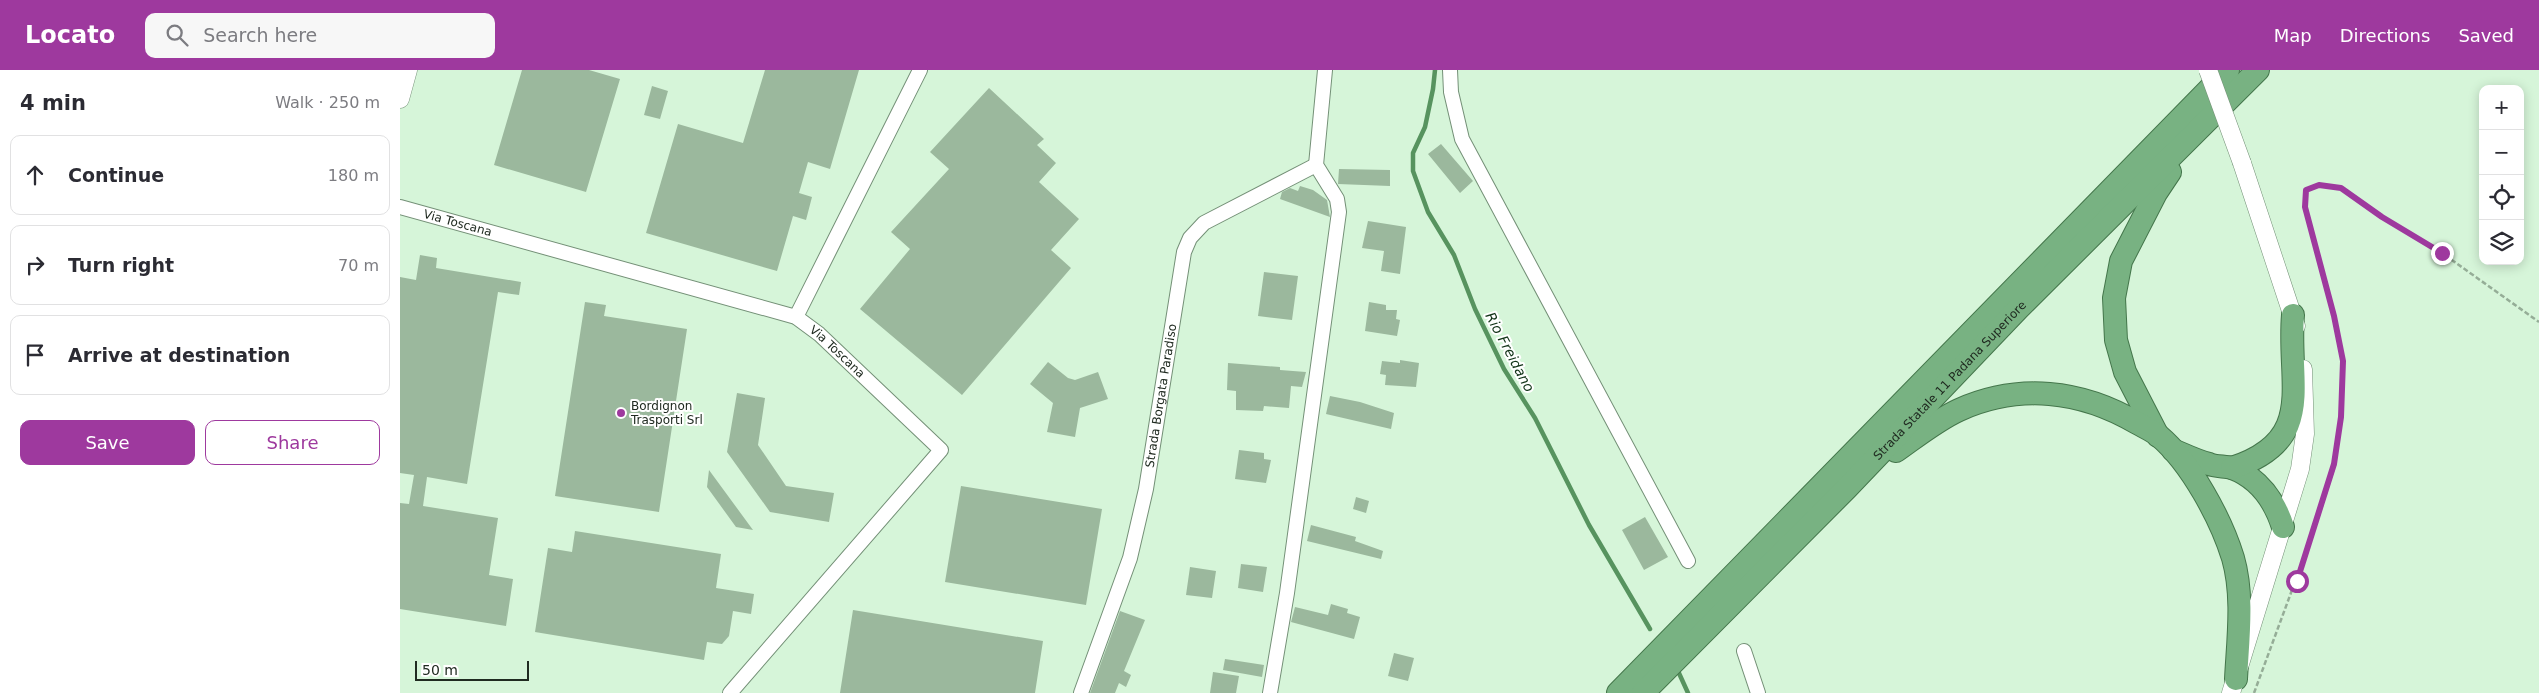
<!DOCTYPE html>
<meta charset="utf-8">
<style>
:root{--surface:#fff;--page:#f7f7f7;--text:#2b2b33;--muted:#7c7c81;--line:#e1e1e2;--accent:#9e399e}
body{margin:0;font-family:"DejaVu Sans",sans-serif;background:var(--page);color:var(--text)}
.controls{position:absolute;right:15px;top:15px;display:grid;overflow:hidden;border-radius:10px;box-shadow:0 2px 12px #0003}
.controls button{width:45px;height:45px;display:grid;place-items:center;padding:0;border:0;border-bottom:1px solid var(--line);background:var(--surface);color:var(--text);font:25px sans-serif}
.scale{position:absolute;left:15px;bottom:12px;width:114px;box-sizing:border-box;padding-left:5px;border:2px solid #202b21;border-top:0;font-size:14px;line-height:18px;white-space:nowrap;color:#202b21;-webkit-text-stroke:4px #fff;paint-order:stroke}
.stop{position:absolute;width:15px;height:15px;margin:-11px;border:4px solid #9e399e;border-radius:50%;background:#fff}
.stop.end{background:#9e399e;border-color:#fff;box-shadow:0 1px 5px #0008}
.list{margin:0;padding:0;list-style:none}
h2{display:flex;justify-content:space-between;align-items:center;height:65px;margin:0;padding:0 20px;font-size:21px}
h2 small{font-size:16px;font-weight:400;color:var(--muted)}
.list li{display:grid;grid-template-columns:32px 1fr auto;gap:15px;align-items:center;box-sizing:border-box;height:80px;margin:0 10px 10px;padding:0 10px;border:1px solid var(--line);border-radius:10px}
.list b{display:block;font-size:19px;white-space:nowrap}
.list em{font-size:16px;font-style:normal;color:var(--muted)}
.actions{display:flex;gap:10px;padding:15px 20px}
.actions a{flex:1;padding:11px 0;border:1px solid var(--accent);border-radius:10px;text-align:center;font-size:18px;color:var(--accent)}
.actions .main{background:var(--accent);color:#fff}
.icon{flex:none;width:28px;height:28px;fill:none;stroke:currentColor;stroke-width:2;stroke-linecap:round;stroke-linejoin:round}
.map{position:relative;flex:none;width:2139px;height:623px;overflow:hidden}
header{display:flex;align-items:center;gap:30px;box-sizing:border-box;height:70px;padding:0 25px;background:var(--accent);color:#fff}
header strong{font-size:24px}
nav{display:flex;gap:28px;margin-inline-start:auto;font-size:18px}
.search{width:350px;height:45px;background:var(--page);display:flex;align-items:center;gap:12px;box-sizing:border-box;padding:0 18px;border-radius:10px;color:var(--muted);font-size:19px}
main{display:flex}
aside{flex:1;background:var(--surface)}
.map>svg:first-child{display:block}
.lines{fill:none;stroke-linecap:round;stroke-linejoin:round}
.stream{stroke:#57935f;stroke-width:4.5}
.building{fill:#9bb89d}
.minor-casing{stroke:#749077;stroke-width:16}
.tertiary-casing{stroke:#749077;stroke-width:19}
.trunk-casing{stroke:#44764b;stroke-width:24}
.path{stroke:#95ad97;stroke-width:2.5;stroke-dasharray:5 2.5;stroke-linecap:butt}
.minor{stroke:#fff;stroke-width:14}
.tertiary{stroke:#fff;stroke-width:18}
.trunk{stroke:#78b282;stroke-width:22}
.tertiary-bridge-casing{stroke:#749077;stroke-width:19;stroke-linecap:butt}
.tertiary-bridge{stroke:#fff;stroke-width:18}
.route{stroke:#9e399e;stroke-width:6}
.poi-dot{fill:#9e399e;stroke:#fff;stroke-width:2}
.labels{text-anchor:middle;dominant-baseline:central;stroke-width:4;stroke-linejoin:round;paint-order:stroke}
.street-label{font-size:12px;fill:#202b21;stroke:#fff}
.poi-label{font-size:12px;fill:#202b21;stroke:#fff;text-anchor:start}
.water-label{font-size:14px;font-style:italic;fill:#113317;stroke:#fff}
</style>
<header>
<strong>Locato</strong>
<div class="search"><svg class="icon" aria-label="search" viewBox="0 0 24 24"><circle cx="10" cy="10" r="6"/><path d="M15 15l6 6"/></svg>Search here</div>
<nav><a>Map</a><a>Directions</a><a>Saved</a></nav>
</header>
<main>
<aside>
<h2>4 min<small>Walk · 250 m</small></h2>
<ul class="list">
<li><svg class="icon" aria-label="ahead" viewBox="0 0 24 24"><path d="M12 20V5M6 11l6-6 6 6"/></svg><div><b>Continue</b></div><em>180 m</em></li>
<li><svg class="icon" aria-label="right" viewBox="0 0 24 24"><path d="M7 20v-9h11M14 6l5 5-5 5"/></svg><div><b>Turn right</b></div><em>70 m</em></li>
<li><svg class="icon" aria-label="arrive" viewBox="0 0 24 24"><path d="M6 21V4h12l-3 4 3 4H6"/></svg><div><b>Arrive at destination</b></div></li>
</ul>
<div class="actions"><a class="main">Save</a><a>Share</a></div>
</aside>
<div class="map">
<svg width="2139" height="623" viewBox="0 0 2139 623">
<rect width="100%" height="100%" fill="#d6f5d9"/>
<g class="lines">
<path class="stream" d="M1035 0 1033 19 1025 57 1013 83V101L1028 142 1054 185 1075 239 1104 299 1135 348 1189 455 1250 559
M1278 601 1288 623"/>
</g>
<path class="building" d="M122 0H189L220 9 186 122 94 95Z
M365 0H459L430 99 408 92 399 123 412 127 406 150 393 146 377 201 246 163 278 54 343 73Z
M252 16 268 21 260 49 244 45Z
M589 18 644 69 637 75 656 93 639 112 679 149 651 180 671 198 562 325 460 239 510 179 491 162 549 99 530 82Z
M1041 74 1073 111 1060 123 1028 84Z
M939 99 990 100V116L938 114Z
M900 116 913 120 927 130 930 147 880 129 882 122 890 118 898 121Z
M968 151 1006 157 1000 204 981 201 984 181 962 178Z
M20 185 37 188 36 198 121 212 119 225 98 222 67 414 27 407 23 436 98 448 89 505 113 509 106 556 0 539V433L9 434 14 405 0 403V207L16 210Z
M864 202 898 206 892 250 858 246Z
M185 232 206 235 204 246 287 259 259 442 155 426Z
M969 232 986 235V240H997L996 249 1000 250 997 266 965 261Z
M1000 290 1019 293 1016 317 985 315 986 305 980 304 982 291 1000 293Z
M648 292 668 308 675 310 698 302 708 329 680 338 675 367 647 362 653 333 630 314Z
M828 293 880 297V300L906 302 902 317 891 316 889 338 864 336 863 341 836 340V321L827 320Z
M337 323 365 328 358 375 386 416 434 423 429 452 370 442 327 382Z
M930 326 960 332 994 343 991 359 926 344Z
M839 380 864 383V389L871 390 866 413 835 409Z
M309 400 353 460 336 457 307 417Z
M561 416 702 439 686 535 545 512Z
M956 427 969 431 966 443 953 439Z
M1245 447 1268 487 1244 500 1222 460Z
M911 455 956 467 955 471 983 481 981 489 907 471Z
M175 461 321 484 316 518 354 524 351 544 333 541 329 566 322 574 307 572 304 590 135 562 148 478 172 482Z
M841 494 867 497 863 522 838 518Z
M790 497 816 501 812 528 786 525Z
M931 534 948 539 947 543 960 547 954 569 891 552 895 537 928 545Z
M453 540 643 571 635 623H440Z
M720 541 745 550 724 601 731 605 726 617 719 613 715 623H690Z
M994 583 1014 588 1008 611 988 606Z
M825 589 864 595 862 607 823 600Z
M813 602 839 606 836 623H810Z"/>
<g class="lines">
<g class="minor-casing">
<g id="minor">
<path d="M1050 0 1051 22 1062 69 1288 491"/>
<path id="s1" d="M0 137 396 247 419 264 541 380 330 623"/>
<path d="M396 247 520 0"/>
<path d="M1344 581 1358 623"/>
<path id="s2" d="M681 623 730 488 746 419 784 182 790 168 804 153 916 95"/>
<path d="M870 623 887 523 939 142 937 129 916 95 925 0"/>
</g>
</g>
<g class="tertiary-casing">
<path id="tertiary" d="M0 29 8 0
M1842 93 1896 256
M1831 623 1900 399 1905 364 1903 299"/>
</g>
<g class="trunk-casing">
<g id="trunk">
<path d="M1758 366 1725 302 1716 270 1714 228 1721 191 1756 123 1770 102"/>
<path d="M1773 380C1785 385 1797 391 1809 394 1816 397 1825 396 1832 398 1859 408 1875 432 1883 457"/>
<path d="M1496 381C1516 367 1537 350 1559 340 1619 313 1681 320 1737 353 1744 357 1753 361 1759 366 1791 393 1821 449 1833 488 1844 526 1838 570 1836 609"/>
<path d="M1832 398C1918 370 1887 314 1893 245"/>
<path d="M1218 623 1828 0"/>
<path id="s3" d="M1243 623 1447 418 1619 238 1858 0"/>
</g>
</g>
<path class="path" d="M1854 623 1916 455 1935 395 1941 347 1943 291 1935 246 1905 137 1906 120 1919 115 1941 118 1982 147 2042 183 2139 252"/>
<use href="#minor" class="minor"/>
<use href="#tertiary" class="tertiary"/>
<use href="#trunk" class="trunk"/>
<g class="tertiary-bridge-casing">
<path id="tertiary-bridge" d="M1808 0 1842 93"/>
</g>
<use href="#tertiary-bridge" class="tertiary-bridge"/>
</g>
<g class="lines">
<path class="route" d="M1897 511 1934 394 1941 347 1943 291 1934 246 1905 137 1906 120 1919 115 1941 118 1982 147 2042 183"/>
</g>
<circle class="poi-dot" cx="221" cy="343" r="5"/>
<g class="labels">
<g class="street-label">
<text stroke="none"><textPath href="#s1" startOffset="60">Via Toscana</textPath></text>
<text stroke="none"><textPath href="#s1" startOffset="465">Via Toscana</textPath></text>
<text stroke="none"><textPath href="#s3" startOffset="438">Strada Statale 11 Padana Superiore</textPath></text>
<text stroke="none"><textPath href="#s2" startOffset="309">Strada Borgata Paradiso</textPath></text>
</g>
<g class="poi-label">
<text x="231" y="336">Bordignon<tspan x="231" dy="14">Trasporti Srl</tspan></text>
</g>
<g class="water-label">
<text transform="translate(1110 282) rotate(62)">Rio Freidano</text>
</g>
</g>
</svg>
<div class="controls">
<button>+</button>
<button>−</button>
<button><svg class="icon" aria-label="locate" viewBox="0 0 24 24"><circle cx="12" cy="12" r="6"/><path d="M12 2v4M12 18v4M2 12h4M18 12h4"/></svg></button>
<button><svg class="icon" aria-label="layers" viewBox="0 0 24 24"><path d="M12 4l9 5-9 5-9-5zM3 14l9 5 9-5"/></svg></button>
</div>
<div class="scale">50 m</div>
<div class="stop" style="left:1897px;top:511px"></div>
<div class="stop end" style="left:2042px;top:183px"></div>
</div>
</main>
